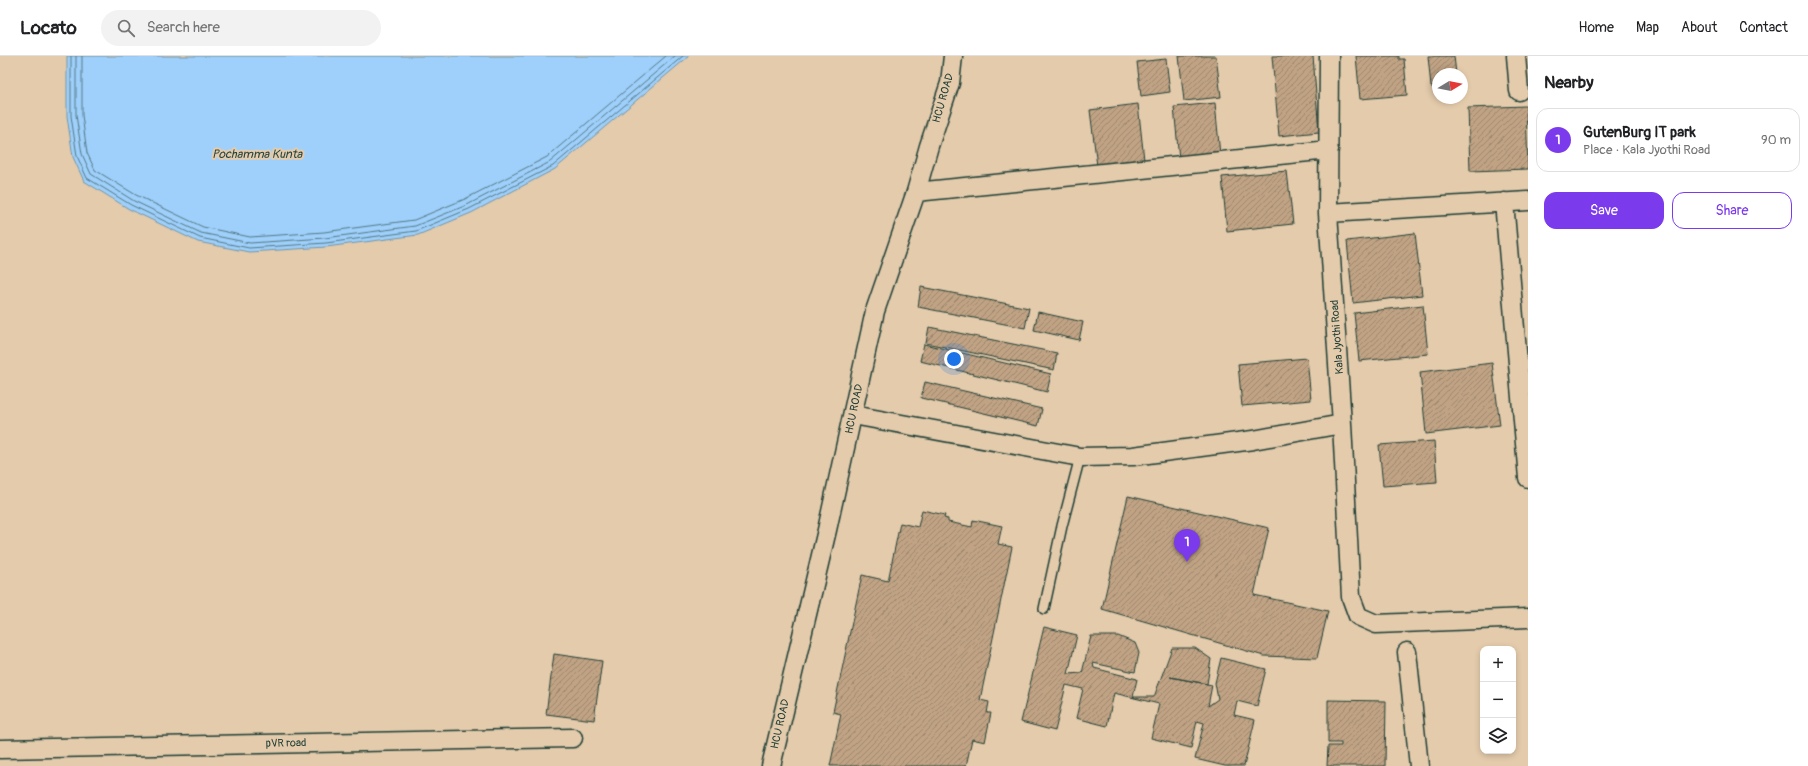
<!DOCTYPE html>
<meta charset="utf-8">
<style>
:root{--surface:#fff;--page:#f2f2f2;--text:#202124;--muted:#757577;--line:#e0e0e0;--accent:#7c3aed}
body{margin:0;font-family:Pangolin,sans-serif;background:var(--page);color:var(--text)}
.controls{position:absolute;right:12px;bottom:12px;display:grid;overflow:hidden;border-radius:8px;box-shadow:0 2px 6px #0003}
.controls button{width:36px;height:36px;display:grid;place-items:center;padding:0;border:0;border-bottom:1px solid var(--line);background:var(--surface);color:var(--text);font:20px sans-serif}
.compass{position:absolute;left:1432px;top:12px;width:36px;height:36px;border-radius:50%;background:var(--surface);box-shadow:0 2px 6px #0003;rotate:80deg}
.you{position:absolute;left:954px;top:303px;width:14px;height:14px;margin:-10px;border:3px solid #fff;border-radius:50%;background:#1a73e8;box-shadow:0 0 0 6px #1a73e833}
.badge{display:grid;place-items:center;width:26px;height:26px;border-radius:50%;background:var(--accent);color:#fff;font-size:13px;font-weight:700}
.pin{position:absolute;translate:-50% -33px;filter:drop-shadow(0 1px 2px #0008)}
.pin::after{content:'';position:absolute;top:21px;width:14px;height:12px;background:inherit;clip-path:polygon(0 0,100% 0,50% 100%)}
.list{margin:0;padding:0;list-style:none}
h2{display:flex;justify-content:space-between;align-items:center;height:52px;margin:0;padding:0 16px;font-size:17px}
h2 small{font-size:13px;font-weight:400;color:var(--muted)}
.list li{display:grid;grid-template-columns:26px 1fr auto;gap:12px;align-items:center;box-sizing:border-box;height:64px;margin:0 8px 8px;padding:0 8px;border:1px solid var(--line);border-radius:12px}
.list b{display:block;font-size:15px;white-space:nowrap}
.list p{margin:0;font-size:13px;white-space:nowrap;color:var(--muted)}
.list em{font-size:13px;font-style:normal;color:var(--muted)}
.actions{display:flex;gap:8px;padding:12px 16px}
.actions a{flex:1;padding:9px 0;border:1px solid var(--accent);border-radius:12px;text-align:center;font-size:14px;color:var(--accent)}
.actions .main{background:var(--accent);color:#fff}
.icon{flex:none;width:22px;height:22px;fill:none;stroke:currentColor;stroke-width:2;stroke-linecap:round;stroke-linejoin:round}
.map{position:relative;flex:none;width:1528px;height:710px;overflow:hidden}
header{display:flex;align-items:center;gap:24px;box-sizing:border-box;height:56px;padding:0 20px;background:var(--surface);border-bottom:1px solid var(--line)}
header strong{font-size:19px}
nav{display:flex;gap:22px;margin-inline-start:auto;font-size:14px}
.search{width:280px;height:36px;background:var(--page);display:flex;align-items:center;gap:10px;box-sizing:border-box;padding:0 14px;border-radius:22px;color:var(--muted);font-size:15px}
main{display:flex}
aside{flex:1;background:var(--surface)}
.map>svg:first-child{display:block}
.water{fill:#9fd0fb;stroke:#6c95ab}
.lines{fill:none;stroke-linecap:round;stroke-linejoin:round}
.shore{stroke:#527884;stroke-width:1}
.building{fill:url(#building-hatch);stroke:#1f3d34}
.lane-casing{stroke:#1f3d34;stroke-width:12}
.street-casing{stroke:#1f3d34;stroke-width:21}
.lane{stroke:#e4cbac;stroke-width:9}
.street{stroke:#e4cbac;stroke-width:18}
.labels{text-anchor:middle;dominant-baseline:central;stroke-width:4;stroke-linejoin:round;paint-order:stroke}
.street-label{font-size:11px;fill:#1f3d34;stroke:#e4cbac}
.water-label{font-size:12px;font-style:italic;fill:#25443e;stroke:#e4cbac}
</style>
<header>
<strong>Locato</strong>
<div class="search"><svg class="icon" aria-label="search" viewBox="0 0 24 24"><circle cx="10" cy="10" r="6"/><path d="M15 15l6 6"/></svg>Search here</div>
<nav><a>Home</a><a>Map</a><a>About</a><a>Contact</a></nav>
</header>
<main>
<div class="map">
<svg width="1528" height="710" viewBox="0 0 1528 710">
<defs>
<pattern id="building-hatch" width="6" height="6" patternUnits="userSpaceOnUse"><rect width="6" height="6" fill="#c1a384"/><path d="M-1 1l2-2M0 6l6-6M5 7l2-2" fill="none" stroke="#9c866d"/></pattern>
</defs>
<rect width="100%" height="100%" fill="#e4cbac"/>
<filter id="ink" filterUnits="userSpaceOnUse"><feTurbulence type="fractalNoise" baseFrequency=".025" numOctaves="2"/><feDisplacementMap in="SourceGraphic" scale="8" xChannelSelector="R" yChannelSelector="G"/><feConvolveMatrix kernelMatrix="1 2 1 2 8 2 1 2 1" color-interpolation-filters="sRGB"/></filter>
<g filter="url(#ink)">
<path class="water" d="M67 0H689L555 113 471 157 418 179 326 191 249 196 198 186 129 153 84 125 73 101 67 60Z"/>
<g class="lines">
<path class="shore" d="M71 0V60L77 100 87 122 131 149 200 182 249 192 326 187 416 175 469 153 553 110 683 0
M76 0V59L82 98 91 118 134 145 201 177 250 187 325 182 415 170 467 149 550 106 675 0
M82 0V59L87 97 95 114 136 139 203 171 250 181 324 176 414 164 465 143 547 101 666 0"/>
</g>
<path class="building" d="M1179 0H1216L1221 41 1184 45Z
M1272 0H1313L1319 76 1279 80Z
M1356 0H1399V3H1404L1407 39 1360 43Z
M1428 0H1454L1456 18H1438V31H1431Z
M1166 3 1170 36 1141 40 1137 6Z
M1215 47 1220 99 1179 103 1174 51Z
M1138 48 1144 104 1097 110 1090 54Z
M1526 50 1528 113 1470 115 1468 52Z
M1287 115 1293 168 1227 175 1222 121Z
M1415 177 1422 239 1353 247 1347 185Z
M921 231 1029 252 1025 272 918 251Z
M1423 249 1428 298 1359 305 1354 257Z
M1038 256 1083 266 1079 284 1034 274Z
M929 271 1057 297 1054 314 926 287Z
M924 288 1051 318 1047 336 920 305Z
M1307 302 1311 344 1242 350 1238 308Z
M1492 307 1500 369 1426 378 1420 316Z
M925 326 1042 353 1038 370 921 342Z
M1434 385 1437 426 1383 430 1379 389Z
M1128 440 1269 472 1254 539 1328 555 1317 602 1264 600 1102 553Z
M922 454 945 459 944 462 948 463V466L972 471 973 464 1002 470 998 488 1012 491 980 644 989 646 987 657H991L985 686 972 683 966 710H830L841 658 833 656 862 519 888 525 900 467 918 471Z
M1044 571 1077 579 1068 618 1082 617 1091 580H1118L1135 587 1139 597 1135 616 1093 607 1094 612 1137 623 1133 641H1154L1172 592H1195L1211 603 1207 628 1170 621 1212 629 1208 650 1218 643 1215 627 1221 602 1266 613 1257 650 1237 645 1234 659 1255 664 1244 710H1225L1195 703 1204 667 1197 665 1191 692 1151 682 1159 648 1114 637 1107 670 1076 662 1083 633 1066 629 1055 675 1021 666Z
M554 598 602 605 594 664 546 658Z
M1328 644 1386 645 1385 710H1327L1328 690H1341V687H1328Z"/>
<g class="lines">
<g class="lane-casing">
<path id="lane" d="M1044 553 1062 470 1080 401"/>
</g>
<g class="street-casing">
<path id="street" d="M1329 0 1328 157 1342 368 1351 541 1358 560 1376 568 1528 562
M1516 0 1519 35
M916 136 1329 94
M1504 146 1528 422
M1328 157 1528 145
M853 359 1080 401 1133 400 1253 384 1342 368
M1407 596 1419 710
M0 693 573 682
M771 710 827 474 875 255 916 136 929 90 950 27 953 0"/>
</g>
<use href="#lane" class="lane"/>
<use href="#street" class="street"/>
</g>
</g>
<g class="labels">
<g class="street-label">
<text transform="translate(943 42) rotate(-74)">HCU ROAD</text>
<text transform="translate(1337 281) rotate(-94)">Kala Jyothi Road</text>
<text transform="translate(854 353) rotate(-78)">HCU ROAD</text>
<text transform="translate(780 668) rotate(-77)">HCU ROAD</text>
<text transform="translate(286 687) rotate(-1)">pVR road</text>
</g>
<g class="water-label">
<text x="257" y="98">Pochamma Kunta</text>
</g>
</g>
</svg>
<div class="controls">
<button>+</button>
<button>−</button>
<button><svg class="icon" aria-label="layers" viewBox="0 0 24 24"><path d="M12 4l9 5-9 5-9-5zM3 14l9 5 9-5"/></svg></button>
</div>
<svg class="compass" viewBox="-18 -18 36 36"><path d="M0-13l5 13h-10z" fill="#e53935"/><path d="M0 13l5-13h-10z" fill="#757577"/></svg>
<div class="you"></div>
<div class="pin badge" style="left:1187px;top:506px">1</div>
</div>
<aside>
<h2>Nearby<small></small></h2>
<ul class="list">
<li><span class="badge">1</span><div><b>GutenBurg IT park</b><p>Place · Kala Jyothi Road</p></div><em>90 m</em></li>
</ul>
<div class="actions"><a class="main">Save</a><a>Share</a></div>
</aside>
</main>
